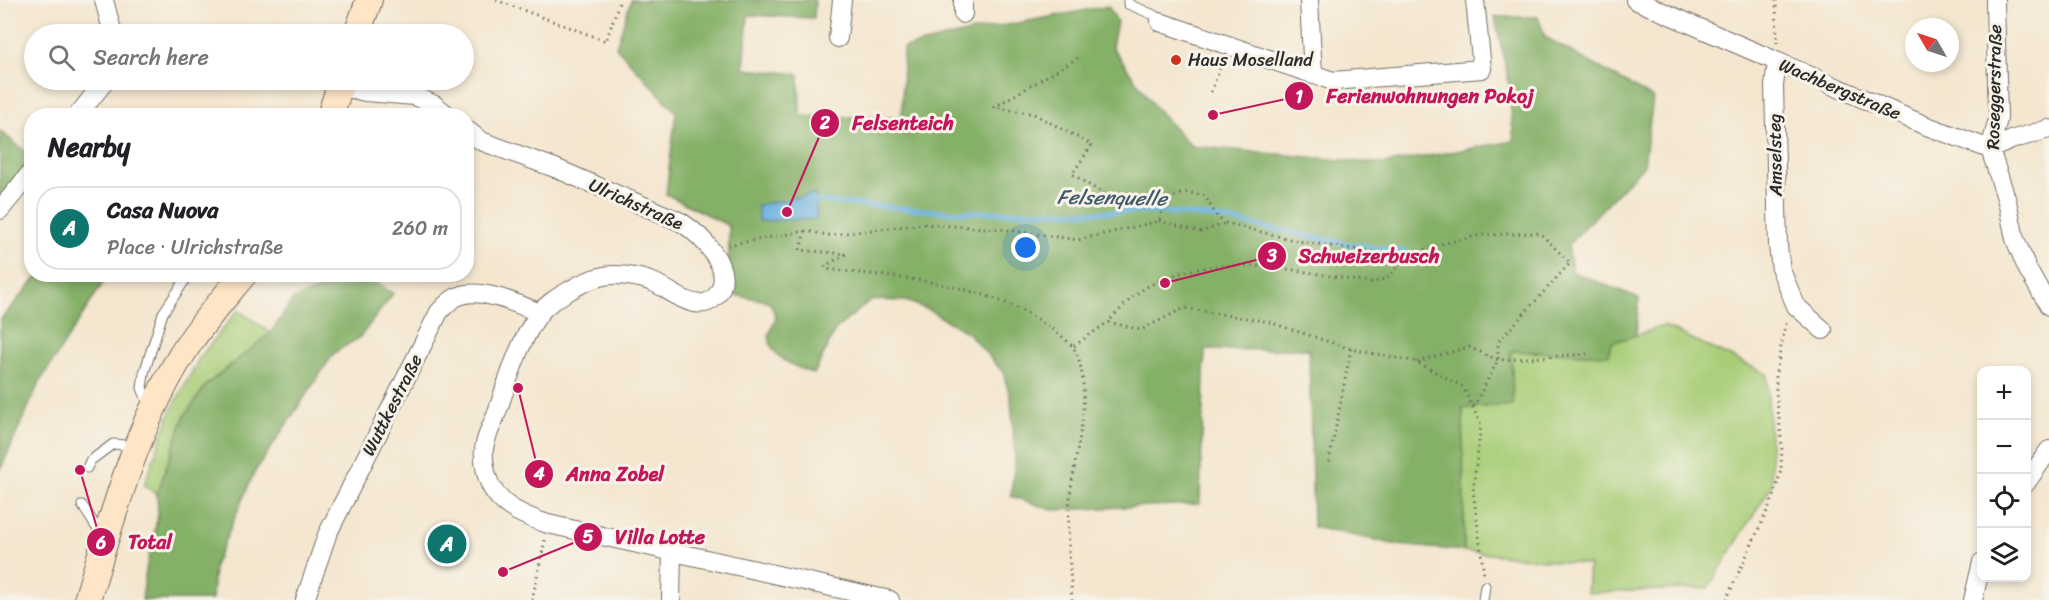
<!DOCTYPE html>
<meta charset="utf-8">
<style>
:root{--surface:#fff;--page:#f6f6f6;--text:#202124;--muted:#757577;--line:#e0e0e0;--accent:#0f766e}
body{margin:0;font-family:Sriracha,sans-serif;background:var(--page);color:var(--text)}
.controls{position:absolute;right:18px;bottom:18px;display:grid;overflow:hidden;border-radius:12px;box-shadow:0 3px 9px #0003}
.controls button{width:54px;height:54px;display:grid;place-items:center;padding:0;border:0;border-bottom:2px solid var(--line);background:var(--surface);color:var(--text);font:30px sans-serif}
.compass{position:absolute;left:1905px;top:18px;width:54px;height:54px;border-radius:50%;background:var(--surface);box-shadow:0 3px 9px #0003;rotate:309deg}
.you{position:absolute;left:1026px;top:248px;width:21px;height:21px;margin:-15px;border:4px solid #fff;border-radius:50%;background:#1a73e8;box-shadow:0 0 0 9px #1a73e833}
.badge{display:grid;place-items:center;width:39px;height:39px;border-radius:50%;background:var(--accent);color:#fff;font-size:20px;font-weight:700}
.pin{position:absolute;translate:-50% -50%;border:3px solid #fff;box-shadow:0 2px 6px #0006}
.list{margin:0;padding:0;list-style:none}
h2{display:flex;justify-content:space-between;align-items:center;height:78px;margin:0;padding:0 24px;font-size:26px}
h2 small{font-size:20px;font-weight:400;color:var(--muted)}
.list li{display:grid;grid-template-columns:39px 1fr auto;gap:18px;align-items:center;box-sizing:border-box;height:84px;margin:0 12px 12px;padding:0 12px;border:2px solid var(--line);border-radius:24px}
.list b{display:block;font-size:22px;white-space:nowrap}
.list p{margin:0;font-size:20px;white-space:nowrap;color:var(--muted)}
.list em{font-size:20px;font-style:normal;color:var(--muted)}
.icon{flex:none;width:33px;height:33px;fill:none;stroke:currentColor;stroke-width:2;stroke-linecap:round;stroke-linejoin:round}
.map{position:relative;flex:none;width:2049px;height:600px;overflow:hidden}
.search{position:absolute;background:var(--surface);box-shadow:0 3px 9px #0003;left:24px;top:24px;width:450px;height:66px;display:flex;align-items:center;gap:15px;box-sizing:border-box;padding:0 21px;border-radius:33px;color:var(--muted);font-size:22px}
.panel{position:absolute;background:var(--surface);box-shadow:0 3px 9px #0003;left:24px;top:108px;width:450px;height:174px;border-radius:24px}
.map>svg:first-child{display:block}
.green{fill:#a7cd77;stroke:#697c51;stroke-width:1.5}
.forest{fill:#85b068;stroke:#586e4a;stroke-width:1.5}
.water{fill:#6ab2e1;stroke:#4a6e86;stroke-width:1.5}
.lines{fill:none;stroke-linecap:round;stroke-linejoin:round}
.stream{stroke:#6ab2e1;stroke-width:5}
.service-casing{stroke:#716c64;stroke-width:11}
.minor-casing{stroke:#716c64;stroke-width:20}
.secondary-casing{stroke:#716c64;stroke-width:28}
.path{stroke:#716c64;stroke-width:3;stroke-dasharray:1.5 4.5;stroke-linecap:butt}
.service{stroke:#fff;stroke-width:9}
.minor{stroke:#fff;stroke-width:18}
.secondary{stroke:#fde5c5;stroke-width:26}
.poi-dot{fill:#c8321e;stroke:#f7f3e8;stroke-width:2}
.labels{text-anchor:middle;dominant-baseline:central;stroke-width:6;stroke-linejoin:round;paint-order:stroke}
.poi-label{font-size:18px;fill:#2b2b2b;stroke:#f7f3e8;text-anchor:start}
.street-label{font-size:18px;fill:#2b2b2b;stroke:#f7f3e8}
.water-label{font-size:20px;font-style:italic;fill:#415a6b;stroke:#f7f3e8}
.leader{fill:none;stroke:#c2185b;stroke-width:2}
.callout-dot{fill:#c2185b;stroke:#f7f3e8;stroke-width:2}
.mark-label{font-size:18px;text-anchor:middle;font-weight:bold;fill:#fff}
.callout-label{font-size:20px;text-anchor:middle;font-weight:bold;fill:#c2185b;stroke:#f7f3e8;stroke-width:6;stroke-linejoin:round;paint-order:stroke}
</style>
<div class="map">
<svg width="2049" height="600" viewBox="0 0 2049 600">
<rect width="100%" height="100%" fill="#f7f3e8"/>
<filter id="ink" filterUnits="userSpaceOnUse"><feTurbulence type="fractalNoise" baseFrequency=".0167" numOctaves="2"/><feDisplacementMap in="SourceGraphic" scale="12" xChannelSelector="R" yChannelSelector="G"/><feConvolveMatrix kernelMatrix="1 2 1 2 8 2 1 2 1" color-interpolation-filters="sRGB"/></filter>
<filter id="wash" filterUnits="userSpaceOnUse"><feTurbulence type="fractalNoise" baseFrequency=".008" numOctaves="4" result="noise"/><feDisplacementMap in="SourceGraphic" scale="24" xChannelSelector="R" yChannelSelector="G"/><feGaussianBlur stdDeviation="1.35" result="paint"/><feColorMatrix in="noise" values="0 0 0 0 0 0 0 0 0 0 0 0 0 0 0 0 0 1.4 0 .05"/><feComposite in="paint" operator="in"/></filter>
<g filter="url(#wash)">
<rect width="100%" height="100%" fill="#f4e6cf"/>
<path class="green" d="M238 310 271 333 207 384 184 417 157 494 144 486 171 411 200 357Z
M1664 326 1767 374 1772 485 1708 588 1587 593 1589 565 1464 551 1463 408 1513 405 1511 351 1608 355 1611 343Z"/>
<path class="forest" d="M631 0H815L814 18 748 15 744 69 799 74 800 116 902 118 903 48 970 32 1108 6 1117 21 1112 47 1154 106 1191 146 1382 164 1514 141 1508 78 1495 17H1538L1545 37 1653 98 1644 165 1568 245 1572 272 1639 298 1636 335 1611 343 1608 355 1511 351 1513 405 1463 408 1464 551 1398 545 1313 527 1309 349 1205 350 1200 504 1052 510 1011 496 1015 459 1011 399 1003 372 968 333 929 310 906 301 871 300 836 329 814 374C796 367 770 359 769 336 769 330 774 324 776 318L771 304 763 300 728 294 729 226 666 194 676 112 616 47Z
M0 131 32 157 31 160 0 199Z
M39 275H108L39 383 0 471V320Z
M349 275H367L393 294 360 337 334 353 254 473 214 566 212 600H142L146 570 158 515 157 494 184 417 207 384 271 333 293 299 339 282Z"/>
<path class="water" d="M815 194 817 219 758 221V205Z"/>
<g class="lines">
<path class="stream" d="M815 201 949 212H1160L1218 218 1348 244 1406 252"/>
</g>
</g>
<g filter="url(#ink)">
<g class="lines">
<g class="service-casing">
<path id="service" d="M1128 0V4L1154 15 1160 22
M154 403 146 398 142 388 144 373 163 313 189 274
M87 468 90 461 113 444 135 446
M82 505 102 536
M1483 600 1485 586"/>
</g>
<g class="minor-casing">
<path id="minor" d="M104 0 113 34
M963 0V14
M1309 0 1313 75
M1635 0 1924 125 1990 149 2014 139 2049 129
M1995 0 1998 119 1990 149 2007 201 2015 239 2027 268 2049 306
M1160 22 1333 81 1482 69 1475 0
M838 38 842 0
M1777 62 1774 86 1778 246 1781 270 1796 306 1823 330
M340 86 365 92 415 96 435 105 449 116
M77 116 106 80
M466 129 481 141 555 168 681 222C701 235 738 271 716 296 698 316 672 291 655 283 644 278 626 275 614 275 600 275 584 282 572 289 560 296 547 303 539 314 518 343 508 381 496 415 492 425 485 438 484 449 483 456 485 469 487 476 495 505 523 516 548 524L890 600
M0 210 32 171
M2026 483 2049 450
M305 600 327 535 439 312C445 305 453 297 462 295 483 288 520 305 540 313
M671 600 672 551
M1973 600 1982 562"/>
</g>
<g class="secondary-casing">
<path id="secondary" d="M357 34 369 0
M330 116 342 80
M87 600C114 512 138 419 190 342 206 318 226 296 244 274"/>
</g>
<path class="path" d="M496 0 606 41 620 0
M1776 0 1777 43
M1078 58 994 107 1034 114 1092 145 1072 174 1104 194 1132 201 1165 200
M1211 92 1223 60
M1159 221 1201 232 1226 223
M805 231 800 250 846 254 825 266 826 269C901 278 991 282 1053 330 1067 341 1076 345 1080 364 1090 405 1076 449 1071 490 1066 526 1070 564 1072 600
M728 245 805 231 829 235 924 224 1000 229 1078 240 1159 221 1166 199 1187 192 1205 196 1218 218 1226 223 1297 241 1375 252 1402 258C1392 275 1390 279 1370 283 1297 271 1213 248 1145 288 1132 296 1119 311 1108 322
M1402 258 1440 244 1482 235 1540 233 1570 263 1498 342V360L1473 408
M1074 346 1108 322 1141 330 1184 308 1269 322 1351 349 1417 362 1463 387 1481 425 1473 490 1484 575
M1417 362 1469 347 1498 360 1587 354
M1329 462 1351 349
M532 600 545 540
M1726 600 1774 496 1781 470 1782 446 1776 391V373L1785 326 1788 321"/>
<use href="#service" class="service"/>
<use href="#minor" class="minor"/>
<use href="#secondary" class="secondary"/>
</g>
</g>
<circle class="poi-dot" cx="1176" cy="60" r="6"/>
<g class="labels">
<g class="poi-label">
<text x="1188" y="60">Haus Moselland</text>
</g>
<g class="street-label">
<text transform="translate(1994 87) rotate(-89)">Roseggerstraße</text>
<text transform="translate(1840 89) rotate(23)">Wachbergstraße</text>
<text transform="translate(1775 155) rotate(-91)">Amselsteg</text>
<text transform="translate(636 204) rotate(24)">Ulrichstraße</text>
<text transform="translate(392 405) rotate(-63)">Wuttkestraße</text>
</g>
<g class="water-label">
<text transform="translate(1112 198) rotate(1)">Felsenquelle</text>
</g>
</g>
<path class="leader" d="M1213 115L1299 96M787 212L825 123M1165 283L1272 256M518 388L539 474M503 572L588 537M80 470L101 542"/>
<g class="callout-dot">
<circle cx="1213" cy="115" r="6"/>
<circle cx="787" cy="212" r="6"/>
<circle cx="1165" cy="283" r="6"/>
<circle cx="518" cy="388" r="6"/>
<circle cx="503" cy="572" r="6"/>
<circle cx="80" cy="470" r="6"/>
<circle cx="1299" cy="96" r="15"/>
<circle cx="825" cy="123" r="15"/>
<circle cx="1272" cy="256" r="15"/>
<circle cx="539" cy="474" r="15"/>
<circle cx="588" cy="537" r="15"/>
<circle cx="101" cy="542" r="15"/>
</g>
<g class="mark-label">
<text x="1299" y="103">1</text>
<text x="825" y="129">2</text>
<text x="1272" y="262">3</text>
<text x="539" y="480">4</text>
<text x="588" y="543">5</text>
<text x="101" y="549">6</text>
</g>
<g class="callout-label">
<text x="1430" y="103">Ferienwohnungen Pokoj</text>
<text x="903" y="130">Felsenteich</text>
<text x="1369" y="263">Schweizerbusch</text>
<text x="615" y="481">Anna Zobel</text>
<text x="660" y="544">Villa Lotte</text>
<text x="150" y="549">Total</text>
</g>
</svg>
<div class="controls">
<button>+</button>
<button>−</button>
<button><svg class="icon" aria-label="locate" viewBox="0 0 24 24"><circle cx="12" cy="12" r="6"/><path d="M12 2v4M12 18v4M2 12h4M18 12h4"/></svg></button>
<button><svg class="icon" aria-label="layers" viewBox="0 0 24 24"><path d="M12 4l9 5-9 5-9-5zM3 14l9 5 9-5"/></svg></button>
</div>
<svg class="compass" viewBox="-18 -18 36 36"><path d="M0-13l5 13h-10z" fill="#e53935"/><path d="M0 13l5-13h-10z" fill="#757577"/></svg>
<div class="you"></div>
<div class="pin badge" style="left:447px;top:544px">A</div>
<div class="search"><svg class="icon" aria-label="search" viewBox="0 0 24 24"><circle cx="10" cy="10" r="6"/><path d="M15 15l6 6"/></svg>Search here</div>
<section class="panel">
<h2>Nearby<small></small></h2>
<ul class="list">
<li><span class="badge">A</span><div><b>Casa Nuova</b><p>Place · Ulrichstraße</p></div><em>260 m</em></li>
</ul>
</section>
</div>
